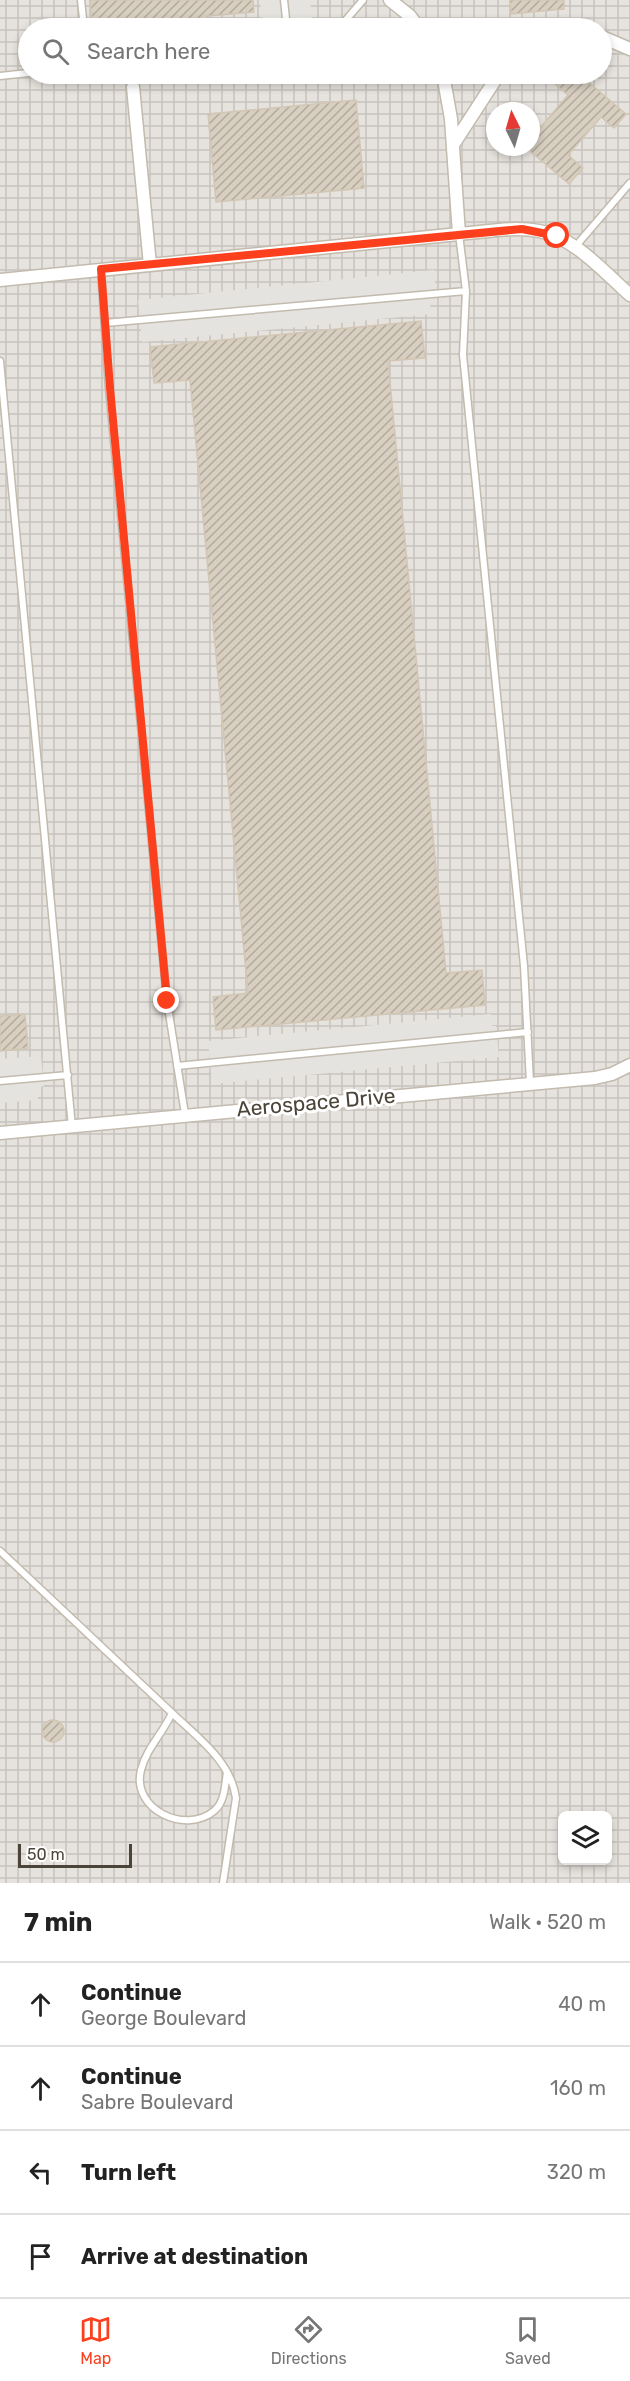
<!DOCTYPE html>
<meta charset="utf-8">
<style>
:root{--surface:#fff;--page:#f2f2f2;--text:#222;--muted:#767676;--line:#e0e0e0;--accent:#fc3f1d}
body{margin:0;font-family:Rubik,sans-serif;background:var(--page);color:var(--text)}
.controls{position:absolute;right:18px;bottom:18px;display:grid;overflow:hidden;border-radius:9px;box-shadow:0 3px 9px #0003}
.controls button{width:54px;height:54px;display:grid;place-items:center;padding:0;border:0;border-bottom:2px solid var(--line);background:var(--surface);color:var(--text);font:30px sans-serif}
.compass{position:absolute;left:486px;top:102px;width:54px;height:54px;border-radius:50%;background:var(--surface);box-shadow:0 3px 9px #0003;rotate:355deg}
.scale{position:absolute;left:18px;bottom:15px;width:114px;box-sizing:border-box;padding-left:6px;border:3px solid #4b4439;border-top:0;font-size:16px;line-height:21px;white-space:nowrap;color:#4b4439;-webkit-text-stroke:4px #fff;paint-order:stroke}
.stop{position:absolute;width:18px;height:18px;margin:-14px;border:4px solid #fc3f1d;border-radius:50%;background:#fff}
.stop.end{background:#fc3f1d;border-color:#fff;box-shadow:0 2px 6px #0008}
.list{margin:0;padding:0;list-style:none}
h2{display:flex;justify-content:space-between;align-items:center;height:78px;margin:0;padding:0 24px;font-size:26px}
h2 small{font-size:20px;font-weight:400;color:var(--muted)}
.list li{display:grid;grid-template-columns:39px 1fr auto;gap:18px;align-items:center;box-sizing:border-box;height:84px;padding:0 24px;border-top:2px solid var(--line)}
.list b{display:block;font-size:22px;white-space:nowrap}
.list p{margin:0;font-size:20px;white-space:nowrap;color:var(--muted)}
.list em{font-size:20px;font-style:normal;color:var(--muted)}
.icon{flex:none;width:33px;height:33px;fill:none;stroke:currentColor;stroke-width:2;stroke-linecap:round;stroke-linejoin:round}
.map{position:relative;flex:none;width:630px;height:1883px;overflow:hidden}
.search{position:absolute;background:var(--surface);box-shadow:0 3px 9px #0003;left:18px;right:18px;top:18px;height:66px;display:flex;align-items:center;gap:15px;box-sizing:border-box;padding:0 21px;border-radius:33px;color:var(--muted);font-size:22px}
.sheet{height:414px;background:var(--surface)}
nav{display:flex;justify-content:space-around;align-items:center;box-sizing:border-box;height:84px;border-top:2px solid var(--line);background:var(--surface);font-size:16px;color:var(--muted)}
nav a{display:grid;justify-items:center;gap:3px}
nav .on{color:var(--accent)}
.map>svg:first-child{display:block}
.industrial{fill:url(#industrial-grid);fill-rule:evenodd}
.parking{fill:#e5e3e0}
.building{fill:url(#building-hatch);stroke:#d3c7b4;stroke-width:1.5}
.lines{fill:none;stroke-linecap:round;stroke-linejoin:round}
.lane-casing{stroke:#c2bbae;stroke-width:9}
.street-casing{stroke:#c2bbae;stroke-width:15}
.lane{stroke:#fff;stroke-width:6}
.street{stroke:#fff;stroke-width:12}
.route{stroke:#fc3f1d;stroke-width:8}
.labels{text-anchor:middle;dominant-baseline:central;stroke-width:6;stroke-linejoin:round;paint-order:stroke}
.street-label{font-size:21px;fill:#4b4439;stroke:#fff}
</style>
<div class="map">
<svg width="630" height="1883" viewBox="0 0 630 1883">
<defs>
<pattern id="industrial-grid" width="8" height="8" patternUnits="userSpaceOnUse" patternTransform="scale(1.5)"><rect width="8" height="8" fill="#e6e2dd"/><path d="M0 4h8M4 0v8" fill="none" stroke="#c7c3be"/></pattern>
<pattern id="building-hatch" width="6" height="6" patternUnits="userSpaceOnUse" patternTransform="scale(1.5)"><rect width="6" height="6" fill="#d8cfc1"/><path d="M-1 1l2-2M0 6l6-6M5 7l2-2" fill="none" stroke="#b1aa9e"/></pattern>
</defs>
<rect width="100%" height="100%" fill="#f6f3ec"/>
<path class="industrial" d="M0 0H630V1883H0ZM28 28H602V74H28ZM495 111H531V147H495ZM562 1816H608V1860H562Z"/>
<path class="parking" d="M260 0H310L313 28 263 27Z
M434 270 437 300 430 301 431 314 142 342 138 300Z
M491 1014 492 1026H496L499 1057 212 1084 208 1041Z
M41 1056 44 1086 37 1088 38 1100 0 1103V1059Z"/>
<path class="building" d="M90 0H253L254 12 207 16 208 24 194 25 195 28H93Z
M510 0H564V9L511 14Z
M561 74H579L626 114 614 128 601 117 568 155 583 168 569 184 531 152V123L539 129 568 95 554 83Z
M356 100 364 188 216 202 208 114Z
M421 321 425 358 388 361 446 973 482 970 485 1005 216 1030 213 997 248 993 190 380 154 383 150 347Z
M25 1014 28 1048 0 1051V1016Z
M42 1731a11 11 0 1 1 22 0a11 11 0 1 1-22 0Z"/>
<g class="lines">
<g class="lane-casing">
<path id="lane" d="M81 0 84 28
M284 0 287 28
M339 28 363 0
M0 76 28 73
M459 234 466 291 463 355 524 966 530 1083
M575 247 630 183
M101 270 109 388 167 1001 185 1114
M105 323 466 291
M0 361 72 1127
M177 1066 528 1032
M0 1081 68 1075
M0 1551 172 1713
M223 1883 236 1798C231 1761 197 1737 172 1713 163 1733 146 1749 141 1770 131 1809 185 1835 214 1811 225 1802 225 1785 227 1772"/>
</g>
<g class="street-casing">
<path id="street" d="M390 0 410 16 419 28
M602 37 630 49
M443 74 451 119 459 234C485 232 513 226 539 231 574 237 604 272 630 295
M133 87 150 265
M453 145 499 74
M0 280 459 234
M0 1133 595 1078 612 1074 630 1065"/>
</g>
<use href="#lane" class="lane"/>
<use href="#street" class="street"/>
</g>
<g class="lines">
<path class="route" d="M167 1001 110 388 101 269 522 229 557 236"/>
</g>
<g class="labels">
<g class="street-label">
<text transform="translate(316 1102) rotate(-5)">Aerospace Drive</text>
</g>
</g>
</svg>
<div class="controls">
<button><svg class="icon" aria-label="layers" viewBox="0 0 24 24"><path d="M12 4l9 5-9 5-9-5zM3 14l9 5 9-5"/></svg></button>
</div>
<svg class="compass" viewBox="-18 -18 36 36"><path d="M0-13l5 13h-10z" fill="#e53935"/><path d="M0 13l5-13h-10z" fill="#767676"/></svg>
<div class="scale">50 m</div>
<div class="stop" style="left:557px;top:236px"></div>
<div class="stop end" style="left:167px;top:1001px"></div>
<div class="search"><svg class="icon" aria-label="search" viewBox="0 0 24 24"><circle cx="10" cy="10" r="6"/><path d="M15 15l6 6"/></svg>Search here</div>
</div>
<section class="sheet">
<h2>7 min<small>Walk · 520 m</small></h2>
<ul class="list">
<li><svg class="icon" aria-label="ahead" viewBox="0 0 24 24"><path d="M12 20V5M6 11l6-6 6 6"/></svg><div><b>Continue</b><p>George Boulevard</p></div><em>40 m</em></li>
<li><svg class="icon" aria-label="ahead" viewBox="0 0 24 24"><path d="M12 20V5M6 11l6-6 6 6"/></svg><div><b>Continue</b><p>Sabre Boulevard</p></div><em>160 m</em></li>
<li><svg class="icon" aria-label="left" viewBox="0 0 24 24"><path d="M17 20v-9H6M10 6l-5 5 5 5"/></svg><div><b>Turn left</b></div><em>320 m</em></li>
<li><svg class="icon" aria-label="arrive" viewBox="0 0 24 24"><path d="M6 21V4h12l-3 4 3 4H6"/></svg><div><b>Arrive at destination</b></div></li>
</ul>
</section>
<nav>
<a class="on"><svg class="icon" aria-label="map" viewBox="0 0 24 24"><path d="M3 6l6-2 6 2 6-2v14l-6 2-6-2-6 2zM9 4v14M15 6v14"/></svg>Map</a>
<a><svg class="icon" aria-label="directions" viewBox="0 0 24 24"><path d="M12 3l9 9-9 9-9-9zM9 14v-3h6M13 9l2 2-2 2"/></svg>Directions</a>
<a><svg class="icon" aria-label="saved" viewBox="0 0 24 24"><path d="M7 4h10v16l-5-4-5 4z"/></svg>Saved</a>
</nav>
